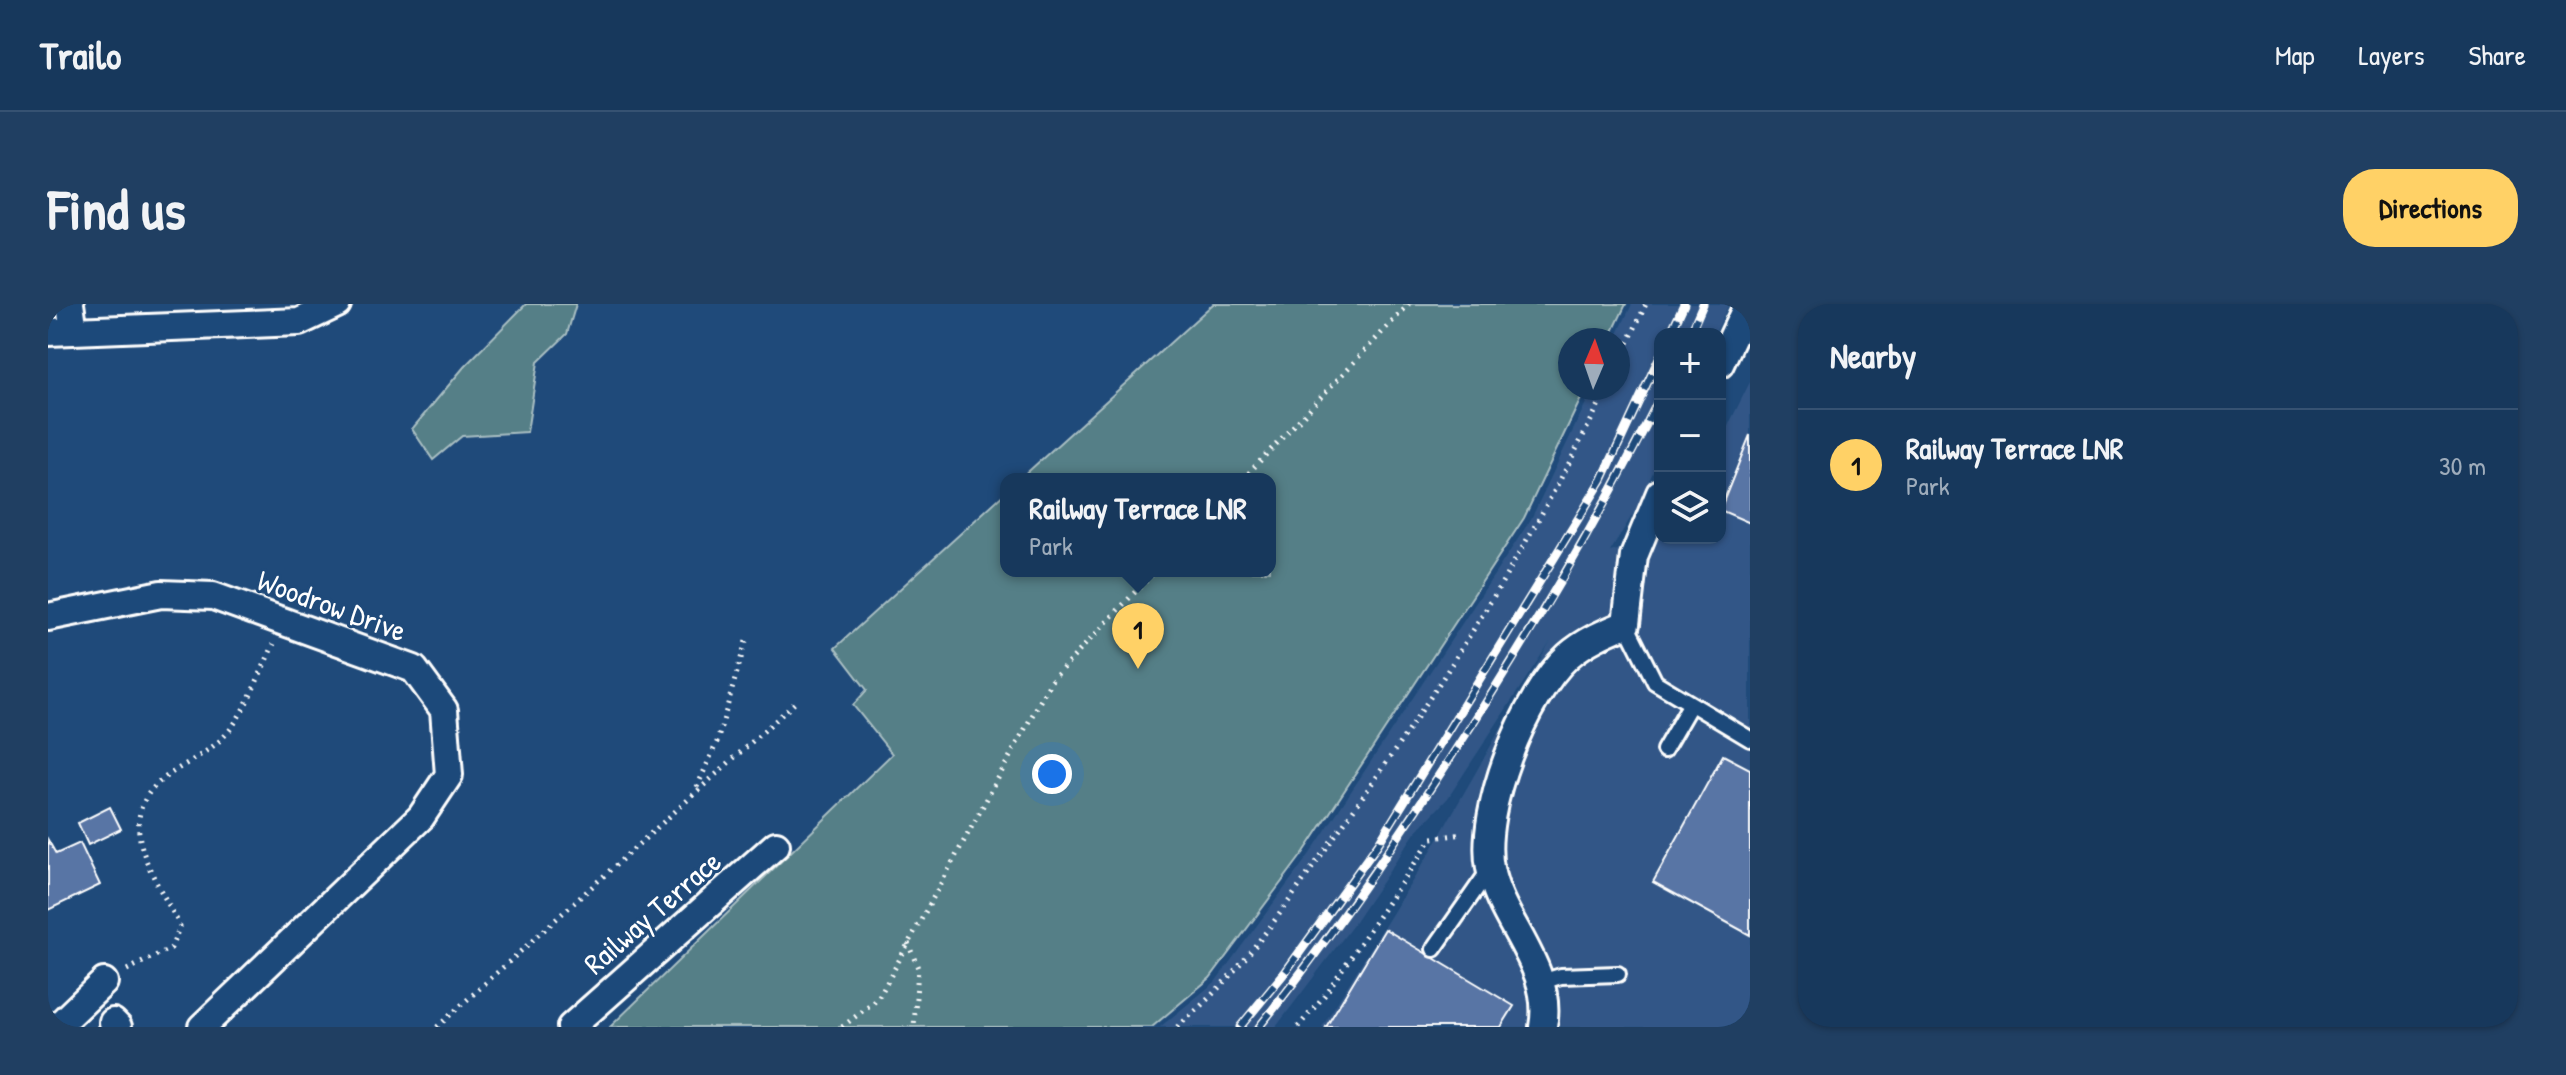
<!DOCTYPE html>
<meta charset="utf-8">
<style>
:root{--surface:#17385c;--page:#203f62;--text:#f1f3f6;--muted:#9eacbb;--line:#365272;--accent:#ffd166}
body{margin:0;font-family:"Patrick Hand",sans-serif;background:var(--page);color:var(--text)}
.controls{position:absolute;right:24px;top:24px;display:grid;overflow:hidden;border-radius:16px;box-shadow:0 2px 6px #0004}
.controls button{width:72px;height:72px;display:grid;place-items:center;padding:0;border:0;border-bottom:2px solid var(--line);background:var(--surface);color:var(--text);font:40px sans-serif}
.compass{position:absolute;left:1510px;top:24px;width:72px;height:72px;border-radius:50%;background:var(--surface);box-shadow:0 2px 6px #0004;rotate:2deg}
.you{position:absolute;left:1004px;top:470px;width:28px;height:28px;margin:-20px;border:6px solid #fff;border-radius:50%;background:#1a73e8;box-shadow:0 0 0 12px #1a73e833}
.badge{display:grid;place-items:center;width:52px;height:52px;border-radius:50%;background:var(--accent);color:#111;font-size:26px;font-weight:700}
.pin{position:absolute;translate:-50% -66px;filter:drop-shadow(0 2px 4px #0008)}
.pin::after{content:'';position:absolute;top:42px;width:28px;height:24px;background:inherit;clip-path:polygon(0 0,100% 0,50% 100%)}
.popup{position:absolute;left:952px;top:169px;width:276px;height:104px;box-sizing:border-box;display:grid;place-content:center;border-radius:16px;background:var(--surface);filter:drop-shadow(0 2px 6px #0005);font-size:26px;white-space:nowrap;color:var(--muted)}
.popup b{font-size:30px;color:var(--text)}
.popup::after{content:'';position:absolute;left:50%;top:100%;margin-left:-16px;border:16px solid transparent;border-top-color:var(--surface)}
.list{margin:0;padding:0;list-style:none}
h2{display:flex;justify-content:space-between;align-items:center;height:104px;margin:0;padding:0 32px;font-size:34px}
h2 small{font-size:26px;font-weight:400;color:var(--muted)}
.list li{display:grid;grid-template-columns:52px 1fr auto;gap:24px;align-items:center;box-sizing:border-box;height:112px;padding:0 32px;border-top:2px solid var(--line)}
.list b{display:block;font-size:30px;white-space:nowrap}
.list p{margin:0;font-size:26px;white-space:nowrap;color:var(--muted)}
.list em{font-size:26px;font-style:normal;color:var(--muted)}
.icon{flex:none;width:44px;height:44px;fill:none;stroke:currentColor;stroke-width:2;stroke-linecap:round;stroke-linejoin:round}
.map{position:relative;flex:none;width:1702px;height:723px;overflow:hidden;border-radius:32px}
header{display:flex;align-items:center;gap:48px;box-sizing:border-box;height:112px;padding:0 40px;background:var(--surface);border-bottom:2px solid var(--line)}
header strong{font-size:38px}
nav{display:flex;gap:44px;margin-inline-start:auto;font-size:28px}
.intro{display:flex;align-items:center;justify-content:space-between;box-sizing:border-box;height:192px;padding:0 48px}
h1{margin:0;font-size:56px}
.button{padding:20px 36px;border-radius:32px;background:var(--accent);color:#111;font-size:28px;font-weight:700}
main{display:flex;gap:48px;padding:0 48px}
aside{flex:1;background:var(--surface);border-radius:32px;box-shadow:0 2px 6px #0004}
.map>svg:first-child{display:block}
.built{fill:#305787}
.green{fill:#547f87;stroke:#aabfc3;stroke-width:2}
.building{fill:#5974a5;stroke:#fff;stroke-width:2}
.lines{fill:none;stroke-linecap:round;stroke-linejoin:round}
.service-casing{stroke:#fff;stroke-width:20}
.minor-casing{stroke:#fff;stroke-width:32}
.path{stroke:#fff;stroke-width:5;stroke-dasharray:2 6;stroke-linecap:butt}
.service{stroke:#1f4a7a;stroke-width:14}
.minor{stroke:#1f4a7a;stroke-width:26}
.rail-casing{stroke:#fff;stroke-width:9}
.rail{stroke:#1f4a7a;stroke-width:6;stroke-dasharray:18;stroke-linecap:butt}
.labels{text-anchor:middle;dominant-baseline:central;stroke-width:6;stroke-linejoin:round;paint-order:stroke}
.street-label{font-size:30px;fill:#fff;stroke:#1f4a7a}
</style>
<header>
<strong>Trailo</strong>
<nav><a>Map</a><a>Layers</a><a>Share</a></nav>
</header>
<div class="intro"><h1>Find us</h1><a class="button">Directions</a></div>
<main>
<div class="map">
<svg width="1702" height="723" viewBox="0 0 1702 723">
<rect width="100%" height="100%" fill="#1f4a7a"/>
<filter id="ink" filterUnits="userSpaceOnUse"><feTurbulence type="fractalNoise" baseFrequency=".0125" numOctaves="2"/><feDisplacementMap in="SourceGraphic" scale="16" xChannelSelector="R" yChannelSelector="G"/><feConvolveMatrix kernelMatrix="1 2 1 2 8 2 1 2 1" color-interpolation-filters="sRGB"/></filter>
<g filter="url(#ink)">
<path class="built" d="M1584 0H1681L1667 30H1612V153L1588 205 1562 248 1612 234H1672V138L1702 78V723H1274L1384 545 1502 338 1400 494 1367 529 1305 621 1228 723H1112L1167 678 1261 551 1483 215 1545 84H1570L1567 36Z"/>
<path class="green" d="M478 0H528L519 30 490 58 479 128 414 132 385 156 364 125 416 63Z
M1165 0H1578L1561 36H1522V84H1538L1476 214 1256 548 1162 674 1104 723H562L844 450 805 401 819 386 787 344 958 188V267H1222V175H972Z"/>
<path class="building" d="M1702 131V219L1672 206Z
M1675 451 1702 465V631L1605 578Z
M62 503 73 525 40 541 30 519Z
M0 536 8 550 32 539 52 581 0 606Z
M1337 625 1466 702 1453 723H1278Z"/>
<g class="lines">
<g class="service-casing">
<path id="service" d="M1578 320 1607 378 1702 435
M1616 446 1642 401
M1386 645 1442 565
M1493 678 1513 672 1570 670"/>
</g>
<g class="minor-casing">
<path id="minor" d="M22 0 26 27
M0 28 251 18 289 0
M1672 60 1700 0
M0 313 113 290 165 292 366 365 396 406 401 471 373 513 154 723
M65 718 70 723
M9 723 56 678
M523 723 728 541
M1495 723C1506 662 1452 619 1442 564 1431 506 1477 391 1520 352 1537 337 1558 328 1578 320L1586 252 1612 189"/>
</g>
<path class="path" d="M1570 61 1598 0
M1195 175 1361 0
M649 483 669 438 698 337
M860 639 870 664 866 723
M79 666 123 644 132 622C109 576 61 516 116 474 138 458 162 449 180 428 198 407 213 366 226 340
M389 723 750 396
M794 723 830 695 1003 377 1107 267
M1129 723C1193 670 1238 601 1286 533 1389 390 1482 243 1559 84
M1250 723 1276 692 1384 534 1415 530"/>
<use href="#service" class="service"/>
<use href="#minor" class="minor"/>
<g class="rail-casing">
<path id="rail" d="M1622 30 1636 0
M1642 30 1655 0
M1192 723 1238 667 1330 540 1554 176 1612 52
M1211 723C1280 637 1341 548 1401 456 1478 338 1550 219 1612 93"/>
</g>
<use href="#rail" class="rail"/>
</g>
</g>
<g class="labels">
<g class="street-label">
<text transform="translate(284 301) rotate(20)">Woodrow Drive</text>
<text transform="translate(604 608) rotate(-41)">Railway Terrace</text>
</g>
</g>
</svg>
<div class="controls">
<button>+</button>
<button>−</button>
<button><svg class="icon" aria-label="layers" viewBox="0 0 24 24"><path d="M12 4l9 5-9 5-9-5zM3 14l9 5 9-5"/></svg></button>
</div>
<svg class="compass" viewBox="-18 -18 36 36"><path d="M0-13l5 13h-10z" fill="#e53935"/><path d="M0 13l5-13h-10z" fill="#9eacbb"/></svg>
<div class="you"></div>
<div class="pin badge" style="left:1090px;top:365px">1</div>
<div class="popup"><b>Railway Terrace LNR</b>Park</div>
</div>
<aside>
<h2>Nearby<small></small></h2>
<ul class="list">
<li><span class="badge">1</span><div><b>Railway Terrace LNR</b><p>Park</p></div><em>30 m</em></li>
</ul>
</aside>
</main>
